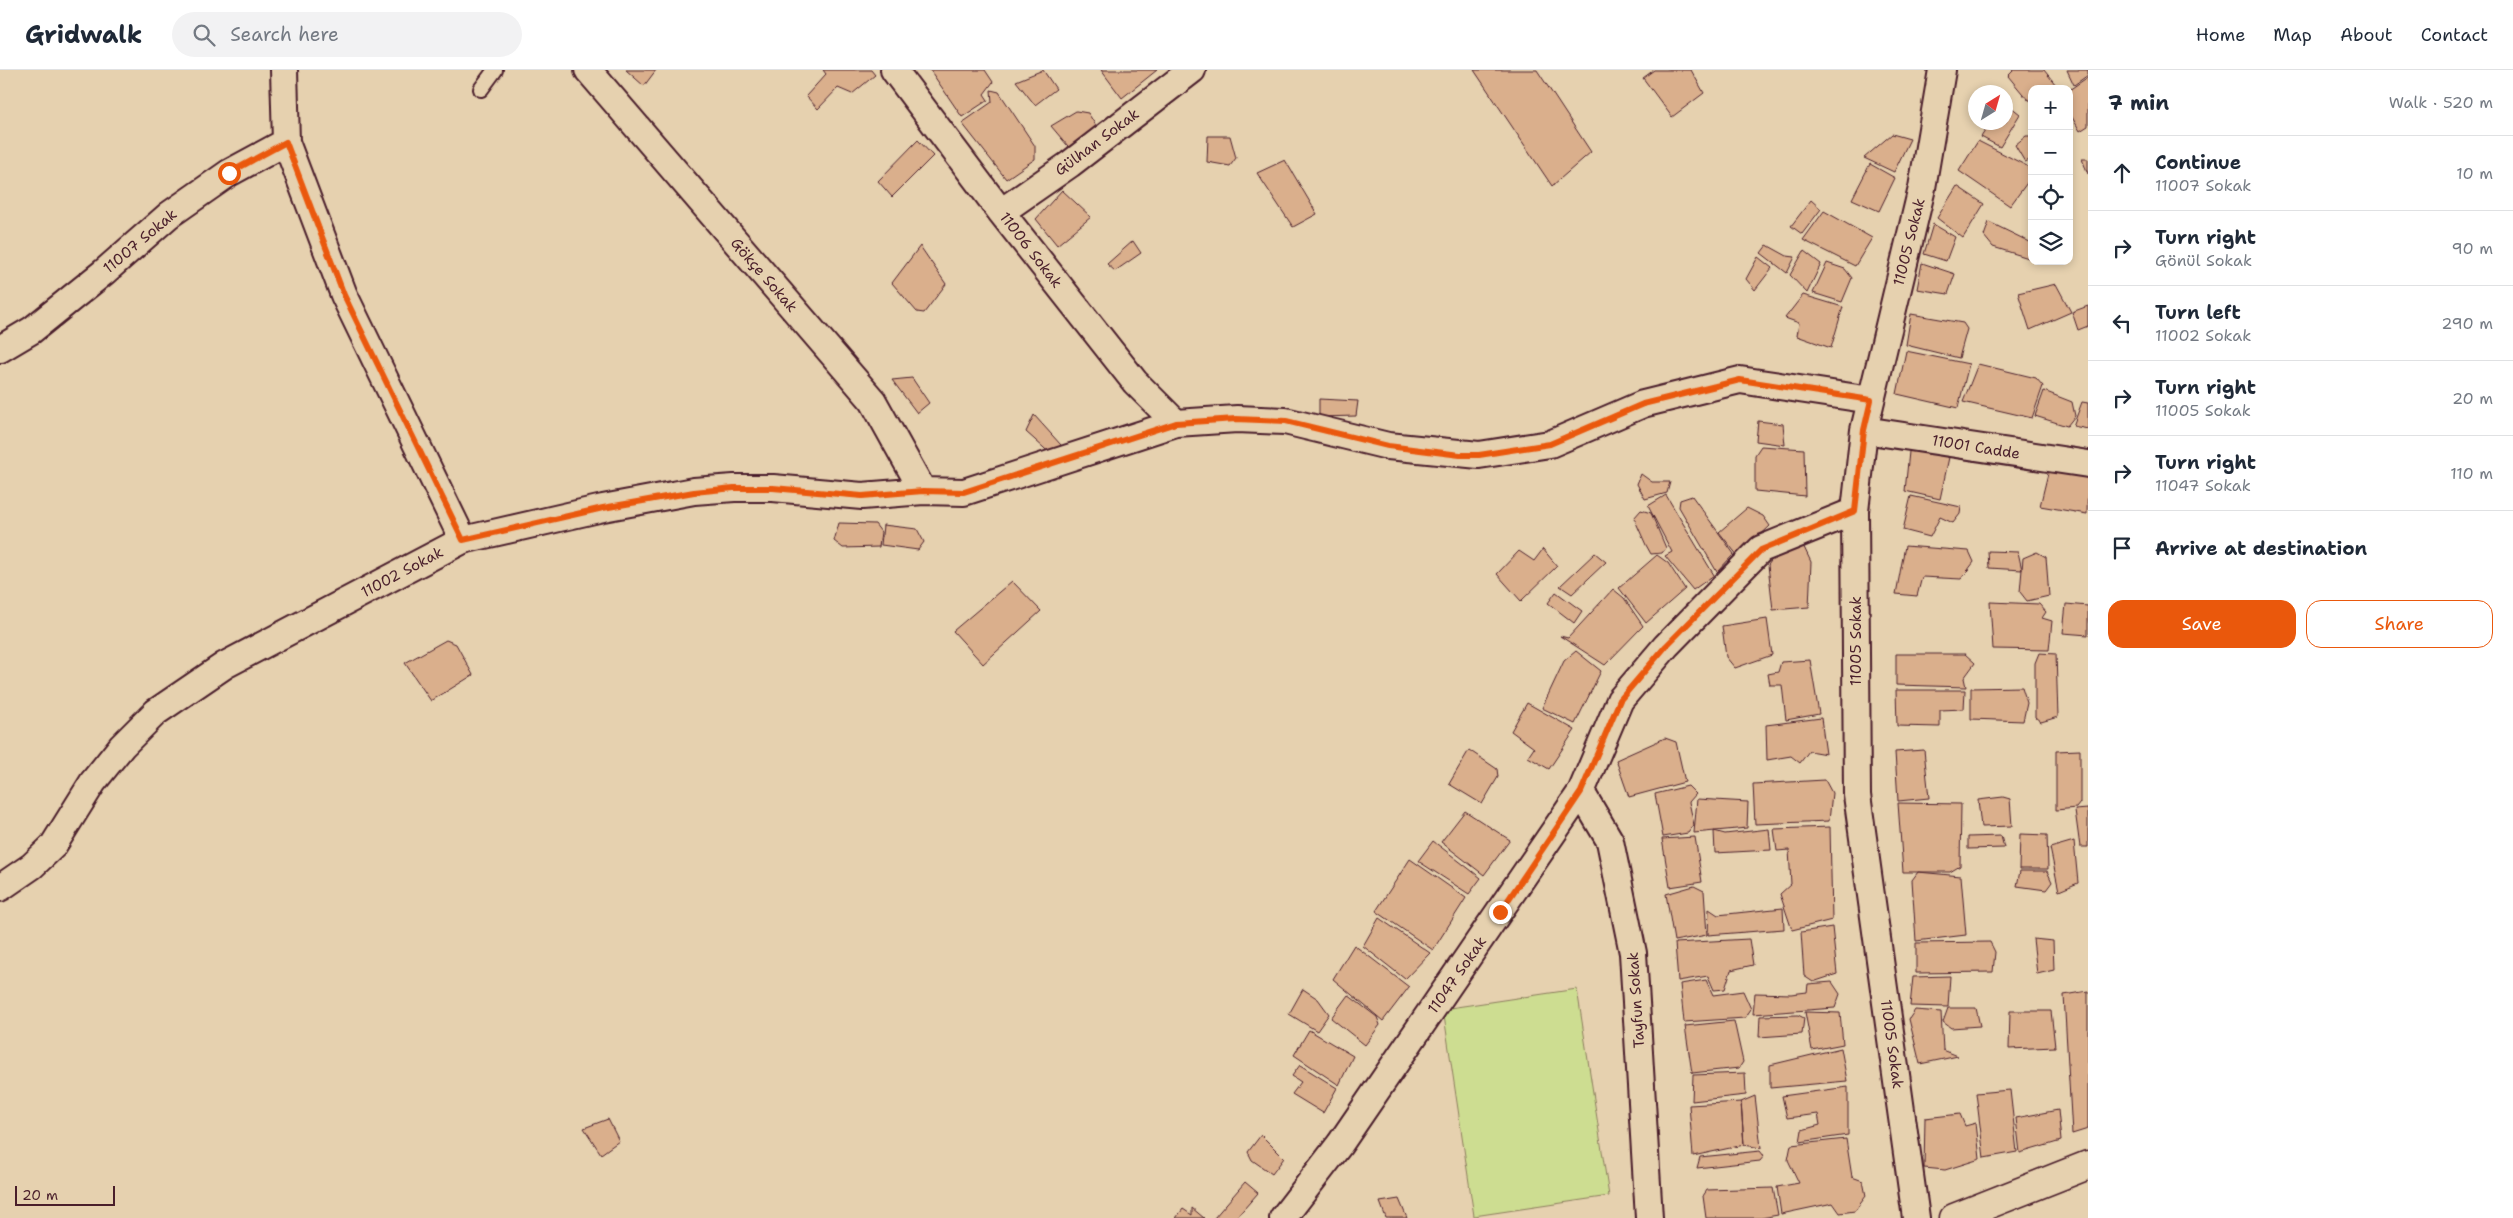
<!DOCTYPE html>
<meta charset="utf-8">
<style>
:root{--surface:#fff;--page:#f2f2f3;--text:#1f2937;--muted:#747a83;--line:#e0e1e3;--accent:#ea580c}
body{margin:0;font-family:"Shantell Sans",sans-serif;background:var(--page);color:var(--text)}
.controls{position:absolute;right:15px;top:15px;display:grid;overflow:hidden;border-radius:10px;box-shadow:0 2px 8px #0003}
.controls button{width:45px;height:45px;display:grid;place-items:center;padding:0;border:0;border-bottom:1px solid var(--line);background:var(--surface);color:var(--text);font:25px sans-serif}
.compass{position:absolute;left:1968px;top:15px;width:45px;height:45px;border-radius:50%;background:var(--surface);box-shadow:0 2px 8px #0003;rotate:37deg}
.scale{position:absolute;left:15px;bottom:12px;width:100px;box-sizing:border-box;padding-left:5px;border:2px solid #4a1f2b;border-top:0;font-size:14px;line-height:18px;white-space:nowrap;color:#4a1f2b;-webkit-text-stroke:4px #e6d1af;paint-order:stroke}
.stop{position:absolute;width:15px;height:15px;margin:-11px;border:4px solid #ea580c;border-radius:50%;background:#fff}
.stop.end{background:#ea580c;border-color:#fff;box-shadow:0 1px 5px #0008}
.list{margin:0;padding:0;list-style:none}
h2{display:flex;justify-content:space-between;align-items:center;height:65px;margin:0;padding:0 20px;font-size:21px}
h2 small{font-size:16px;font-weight:400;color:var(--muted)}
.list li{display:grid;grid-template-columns:32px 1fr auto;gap:15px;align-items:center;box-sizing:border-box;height:75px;padding:0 20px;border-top:1px solid var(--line)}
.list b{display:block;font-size:19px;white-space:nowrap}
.list p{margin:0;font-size:16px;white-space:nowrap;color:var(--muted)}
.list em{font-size:16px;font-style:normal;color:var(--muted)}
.actions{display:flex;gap:10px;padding:15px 20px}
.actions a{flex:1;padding:11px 0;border:1px solid var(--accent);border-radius:15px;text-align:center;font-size:18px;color:var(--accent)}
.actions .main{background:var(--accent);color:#fff}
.icon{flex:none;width:28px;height:28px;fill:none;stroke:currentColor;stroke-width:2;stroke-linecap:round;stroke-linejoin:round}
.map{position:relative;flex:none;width:2088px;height:1148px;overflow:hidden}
header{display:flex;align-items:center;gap:30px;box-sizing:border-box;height:70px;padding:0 25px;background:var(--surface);border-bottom:1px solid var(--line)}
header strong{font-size:24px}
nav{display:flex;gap:28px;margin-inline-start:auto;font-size:18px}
.search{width:350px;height:45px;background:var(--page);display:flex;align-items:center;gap:12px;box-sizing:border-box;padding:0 18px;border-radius:28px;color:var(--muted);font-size:19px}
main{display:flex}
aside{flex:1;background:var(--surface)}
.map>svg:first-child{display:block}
.green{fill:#cddd91;stroke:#8c7e5e}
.building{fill:#daaf8c;stroke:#4a1f2b}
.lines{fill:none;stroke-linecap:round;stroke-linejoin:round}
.service-casing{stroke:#4a1f2b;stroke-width:18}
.minor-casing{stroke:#4a1f2b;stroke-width:30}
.secondary-casing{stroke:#4a1f2b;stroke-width:31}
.service{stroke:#e6d1af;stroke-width:14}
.minor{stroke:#e6d1af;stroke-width:26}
.secondary{stroke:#e6d1af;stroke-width:28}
.route{stroke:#ea580c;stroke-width:6}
.labels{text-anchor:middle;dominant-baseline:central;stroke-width:4.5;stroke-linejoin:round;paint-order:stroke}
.street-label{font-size:15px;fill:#4a1f2b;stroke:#e6d1af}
</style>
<header>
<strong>Gridwalk</strong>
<div class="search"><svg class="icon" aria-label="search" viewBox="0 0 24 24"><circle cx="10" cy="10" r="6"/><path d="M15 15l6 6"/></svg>Search here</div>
<nav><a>Home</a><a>Map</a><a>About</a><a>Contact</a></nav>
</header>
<main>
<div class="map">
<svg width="2088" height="1148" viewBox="0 0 2088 1148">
<rect width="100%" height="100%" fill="#e6d1af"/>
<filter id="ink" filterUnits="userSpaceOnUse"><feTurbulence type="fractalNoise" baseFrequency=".02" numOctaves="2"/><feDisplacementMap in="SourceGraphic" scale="10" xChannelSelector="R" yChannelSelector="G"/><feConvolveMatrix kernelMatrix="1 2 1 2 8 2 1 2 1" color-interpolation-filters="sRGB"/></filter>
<g filter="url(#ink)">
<path class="green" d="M1577 919 1609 1126 1474 1146 1443 939Z"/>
<path class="building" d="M626 0H656L644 16Z
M823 0H871L875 5 852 24 838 18 818 39 806 26 826 4Z
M930 0H985L993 12 984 24 988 30 962 47Z
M1043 0 1056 19 1035 35 1016 11Z
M1101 0H1157L1122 28Z
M1474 0H1537L1591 82 1552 116Z
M1654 0H1691L1704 23 1672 47 1643 8Z
M2014 0H2044L2056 15 2053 19H2032V31L2027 29 2008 6Z
M2067 0H2088V5L2074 15Z
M2088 7V56L2080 61 2069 42V20Z
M991 20 999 22 1035 76V89L1006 109 962 53 992 32Z
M2006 33 2020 44 2000 77 1981 67 1991 52H2006Z
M1076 41 1088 43 1100 62 1073 82 1051 56Z
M1892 64 1910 69 1894 102 1864 88Z
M1208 66H1230L1236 88 1230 96 1207 92Z
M2026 66H2032V89L2025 92 2015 75Z
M918 70 933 86 892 127 878 111Z
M1978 71 2027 96 2032 106 2010 136 1959 101Z
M2082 89H2088V104Z
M1285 90 1317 144 1293 157 1257 103Z
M1870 94 1895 108 1879 141 1852 129Z
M1957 116 1984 134 1963 168 1937 148Z
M1062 120 1091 147 1057 175 1036 149Z
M1811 130 1821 139 1802 164 1791 156Z
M1824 141 1872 168 1855 196 1803 170Z
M1989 152 2032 173V189L1993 177 1984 166Z
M1933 154 1955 167 1946 191 1924 184Z
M1133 171 1141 183 1115 201 1107 194Z
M1767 175 1787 186 1795 187 1787 203 1761 183Z
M920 176 946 214 924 243 917 242 892 213Z
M1804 181 1821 194 1807 223 1790 205Z
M1758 187 1772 198 1755 220 1746 209Z
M1827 193 1845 199 1852 208 1842 232 1813 223Z
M1922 193 1955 204 1948 224 1917 219Z
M2056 214 2071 242 2030 260 2018 223Z
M1803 225 1843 237 1831 278 1797 266 1799 253 1785 248Z
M2088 236V256L2078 260 2072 242Z
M1911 244 1963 253 1967 259 1959 288 1906 275Z
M1906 281 1969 294 1958 338 1897 324Z
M1978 294 2036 308 2043 316 2032 348 1963 332Z
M912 308 929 333 917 343 892 310Z
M2044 321 2072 332 2075 346 2067 356 2035 346Z
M1319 329 1358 331 1356 346 1319 347Z
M2082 332 2088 333V359L2073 356Z
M1034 345 1061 375 1053 386 1026 362Z
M1758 351 1783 354 1785 375 1756 371Z
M1910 372 1951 378 1940 429 1905 421Z
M1761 376 1804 379 1805 426 1755 421V385Z
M2051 391 2088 400 2087 444 2040 436Z
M1641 404 1652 412H1670L1667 423 1645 429 1637 414Z
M1666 425 1714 505 1693 520 1665 486 1672 482 1648 436Z
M1692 426 1734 484 1717 502 1679 437 1680 430Z
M1911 426 1961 437 1960 444 1953 453 1940 447 1930 467 1903 460Z
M1747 438 1763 446 1770 456 1738 486 1719 462Z
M1641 440 1651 443 1666 478 1662 483 1651 484 1646 475 1634 448Z
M839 453 875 454 881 462 879 477 843 478 834 471Z
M883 455 917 459 924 472 918 480 881 475Z
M1802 473 1811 492 1809 537 1773 540 1768 495 1776 484Z
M1905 476 1969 481 1974 492 1961 509 1922 507 1917 526 1896 524Z
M1543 479 1557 496 1521 531 1497 504 1519 481 1534 491Z
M1988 481 2018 482 2022 500 1989 498Z
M2037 482 2046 487 2049 526 2027 531 2020 522 2023 488Z
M1595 483 1606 492 1572 524 1560 516Z
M1657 485 1668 493 1685 519 1646 553 1619 518Z
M1012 511 1041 541 983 594 953 561Z
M1613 519 1624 528 1643 556 1605 595 1560 566 1568 568Z
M1556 522 1582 541 1574 553 1548 533Z
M1990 532 2039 534 2046 542 2042 548 2052 551 2049 580 1993 579Z
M2066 534 2088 536V565L2063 563Z
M1767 549 1772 585 1735 598 1726 587 1722 556Z
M446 570 456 574 473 605 431 631 405 593Z
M1576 581 1601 601 1575 654 1542 638 1564 591Z
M2039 583 2056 584 2058 647 2041 652 2035 647V593Z
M1896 584H1965L1975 593 1964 608 1966 617 1896 615Z
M1810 590 1819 644 1786 650 1782 615H1770L1768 604 1778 602 1781 592Z
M2022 617 2027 633 2023 651 1971 649V618Z
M1896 620H1965L1964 639 1940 640V657L1897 656Z
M1527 633 1575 660 1549 699 1528 687 1534 678 1511 661Z
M1821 648 1826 684 1809 681 1800 693 1791 686 1767 690 1766 655Z
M1665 668 1676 672 1685 712 1629 727 1616 690Z
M1469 680 1497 699 1498 707 1482 734 1449 714Z
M1924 680 1929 728 1898 731 1895 682Z
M2080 680V733L2076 738 2056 740V681Z
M1825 710 1832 723 1829 751 1755 754 1753 714Z
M1688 716 1696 724 1689 732 1694 755 1688 763 1663 767 1655 724Z
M2003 727 2010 729 2012 756 1981 757 1978 730Z
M1697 729 1748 732 1747 758 1694 763Z
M1898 733 1961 734 1960 796 1950 802H1903Z
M2088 739V777H2080L2075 740Z
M1465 741 1510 770 1484 805 1441 772Z
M1830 757 1832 850 1792 860 1780 824 1791 814 1789 780 1777 781 1774 759Z
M1769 759 1771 780 1715 783 1714 761 1725 764Z
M2020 764 2047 765 2048 799H2019Z
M2001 766 2004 778 1968 779V767Z
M1695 767 1702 812 1670 817 1662 769Z
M1433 771 1481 808 1469 824 1418 791Z
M2074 771 2078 813 2059 821 2050 778Z
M1410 789 1466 828 1433 880 1376 841Z
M2020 801H2047L2052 812 2046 820 2017 816Z
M1918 802 1961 806 1966 865 1916 871 1912 810Z
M1694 816 1704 821 1707 865 1674 871 1666 824Z
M1783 838 1784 859 1708 865 1709 839 1718 845Z
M1379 848 1430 883 1405 909 1363 876Z
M1832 857 1837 904 1813 912 1804 906 1801 862Z
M1749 869 1753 895 1731 900 1725 919 1714 920 1708 906 1678 911 1675 873Z
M2033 869 2053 871 2054 900 2037 904Z
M1990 872 1995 882 1993 902 1916 903V873Z
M1354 875 1409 917 1383 951 1333 909Z
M1950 906 1948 937 1910 936 1913 907Z
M1706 910 1713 925 1743 921 1751 939 1745 948 1684 952 1680 914Z
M1832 912 1840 924 1835 938 1753 944 1755 923 1791 924 1807 922 1808 914Z
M1303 919 1318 929 1329 944 1317 961 1289 944Z
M2088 921V1059L2072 1064 2064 925Z
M1348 925 1377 947 1380 955 1365 975 1331 948Z
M1948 938H1976L1980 956 1951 958 1943 952Z
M1915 940 1941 942 1943 980 1958 986 1920 994 1909 949Z
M2010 941H2051L2055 977 2009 979Z
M1805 942 1840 943 1843 974 1812 980Z
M1798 945 1804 948 1802 964 1759 967 1760 946Z
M1734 951 1743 992 1739 998 1692 1003 1685 956Z
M1309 960 1353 986 1339 1015 1294 985Z
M1841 978 1847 1011 1770 1018V995Z
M1300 995 1337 1018 1323 1043 1292 1024 1301 1012 1292 1006Z
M1745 1003 1746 1025 1692 1031 1693 1005Z
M1848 1017V1065L1800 1072 1802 1060 1820 1055 1818 1044 1787 1048 1782 1026Z
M2010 1020 2017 1082 1984 1088 1976 1023Z
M1755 1026 1761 1078 1744 1075 1741 1032Z
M1741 1032 1744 1075 1693 1086 1689 1035Z
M2058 1040 2061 1071 2020 1083 2016 1048Z
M1960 1044 1965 1056 1976 1053 1980 1089 1945 1100 1924 1098 1925 1048Z
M608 1049 619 1071 601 1084 584 1058Z
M1261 1065 1284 1088 1272 1104 1252 1090 1248 1082Z
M1846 1069 1852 1107 1863 1111 1866 1126 1855 1141 1840 1143 1833 1133 1781 1144 1777 1117 1799 1113 1788 1090 1791 1075Z
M1760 1081 1764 1086 1760 1091 1697 1098 1700 1087Z
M1245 1112 1258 1123 1236 1148H1214Z
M1773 1118 1778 1145 1761 1148H1706L1703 1126 1707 1120Z
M1399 1129 1407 1148H1386L1380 1132Z
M1192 1138 1204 1148H1176L1183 1139 1192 1145Z"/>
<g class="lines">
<g class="service-casing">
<path id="service" d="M481 19 495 0"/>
</g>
<g class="minor-casing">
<path id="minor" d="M284 0 286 72 344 225 463 470
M588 0 873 331 923 421
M894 0 1001 142 1135 312 1176 353
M1001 142 1070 94 1192 0
M0 279 32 260 104 202 169 145 229 103 286 72
M1864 360 2088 394
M1581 722 1610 771 1633 883 1649 1148
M0 818 32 796 53 776 93 712 122 676 156 642 225 595 463 470 603 438 694 421 734 418H773L862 426 923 421 964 422 1176 353 1237 349 1285 351 1388 376 1479 385 1550 374 1643 334 1740 310 1871 330
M1283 1148 1340 1074 1581 722 1620 630 1666 576 1761 479 1855 441
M1916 1148 1857 725 1855 441 1864 360 1922 118 1942 0"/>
</g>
<g class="secondary-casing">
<path id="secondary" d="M1954 1148 2088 1095"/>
</g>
<use href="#service" class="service"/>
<use href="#minor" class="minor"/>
<use href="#secondary" class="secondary"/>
</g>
</g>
<g class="lines" filter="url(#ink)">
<path class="route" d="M229 103 286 72 344 225 463 470 603 438 694 422 734 418H773L862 426 923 421 964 422 1176 353 1236 349 1286 351 1388 376 1460 385H1479L1550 374 1643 334 1740 310 1871 330 1864 360 1855 441 1761 480 1666 576 1620 630 1581 722 1500 842"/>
</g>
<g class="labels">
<g class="street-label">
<text transform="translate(1097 72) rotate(-37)">Gülhan Sokak</text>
<text transform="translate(140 171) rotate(-40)">11007 Sokak</text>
<text transform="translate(1909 172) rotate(-76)">11005 Sokak</text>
<text transform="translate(1031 180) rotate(52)">11006 Sokak</text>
<text transform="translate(764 205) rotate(49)">Gökçe Sokak</text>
<text transform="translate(1976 377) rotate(9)">11001 Cadde</text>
<text transform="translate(402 502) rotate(-28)">11002 Sokak</text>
<text transform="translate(1856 571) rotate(-90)">11005 Sokak</text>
<text transform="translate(1457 905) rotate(-55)">11047 Sokak</text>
<text transform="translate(1636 930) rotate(-94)">Tayfun Sokak</text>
<text transform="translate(1892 974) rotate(82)">11005 Sokak</text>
</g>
</g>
</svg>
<div class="controls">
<button>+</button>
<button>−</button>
<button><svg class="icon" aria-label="locate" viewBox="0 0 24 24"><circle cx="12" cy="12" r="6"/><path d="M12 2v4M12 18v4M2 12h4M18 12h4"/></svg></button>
<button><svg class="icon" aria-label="layers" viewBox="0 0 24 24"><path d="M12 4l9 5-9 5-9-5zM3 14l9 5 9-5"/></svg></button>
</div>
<svg class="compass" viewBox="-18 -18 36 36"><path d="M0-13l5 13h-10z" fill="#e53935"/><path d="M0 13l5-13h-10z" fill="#747a83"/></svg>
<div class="scale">20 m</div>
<div class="stop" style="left:229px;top:103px"></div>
<div class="stop end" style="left:1500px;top:842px"></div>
</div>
<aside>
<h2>7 min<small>Walk · 520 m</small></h2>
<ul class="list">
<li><svg class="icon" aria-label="ahead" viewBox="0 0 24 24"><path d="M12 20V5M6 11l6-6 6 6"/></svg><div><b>Continue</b><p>11007 Sokak</p></div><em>10 m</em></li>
<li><svg class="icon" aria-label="right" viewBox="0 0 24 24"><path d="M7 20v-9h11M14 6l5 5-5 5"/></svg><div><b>Turn right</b><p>Gönül Sokak</p></div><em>90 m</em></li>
<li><svg class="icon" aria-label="left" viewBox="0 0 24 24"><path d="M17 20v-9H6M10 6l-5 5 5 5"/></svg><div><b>Turn left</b><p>11002 Sokak</p></div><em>290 m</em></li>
<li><svg class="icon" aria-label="right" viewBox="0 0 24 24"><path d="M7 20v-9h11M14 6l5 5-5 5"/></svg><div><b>Turn right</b><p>11005 Sokak</p></div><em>20 m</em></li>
<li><svg class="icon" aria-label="right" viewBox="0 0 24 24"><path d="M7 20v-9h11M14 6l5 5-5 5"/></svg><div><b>Turn right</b><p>11047 Sokak</p></div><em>110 m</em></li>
<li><svg class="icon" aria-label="arrive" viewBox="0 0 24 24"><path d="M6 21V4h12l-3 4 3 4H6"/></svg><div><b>Arrive at destination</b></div></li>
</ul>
<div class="actions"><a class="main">Save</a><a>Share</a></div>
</aside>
</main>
